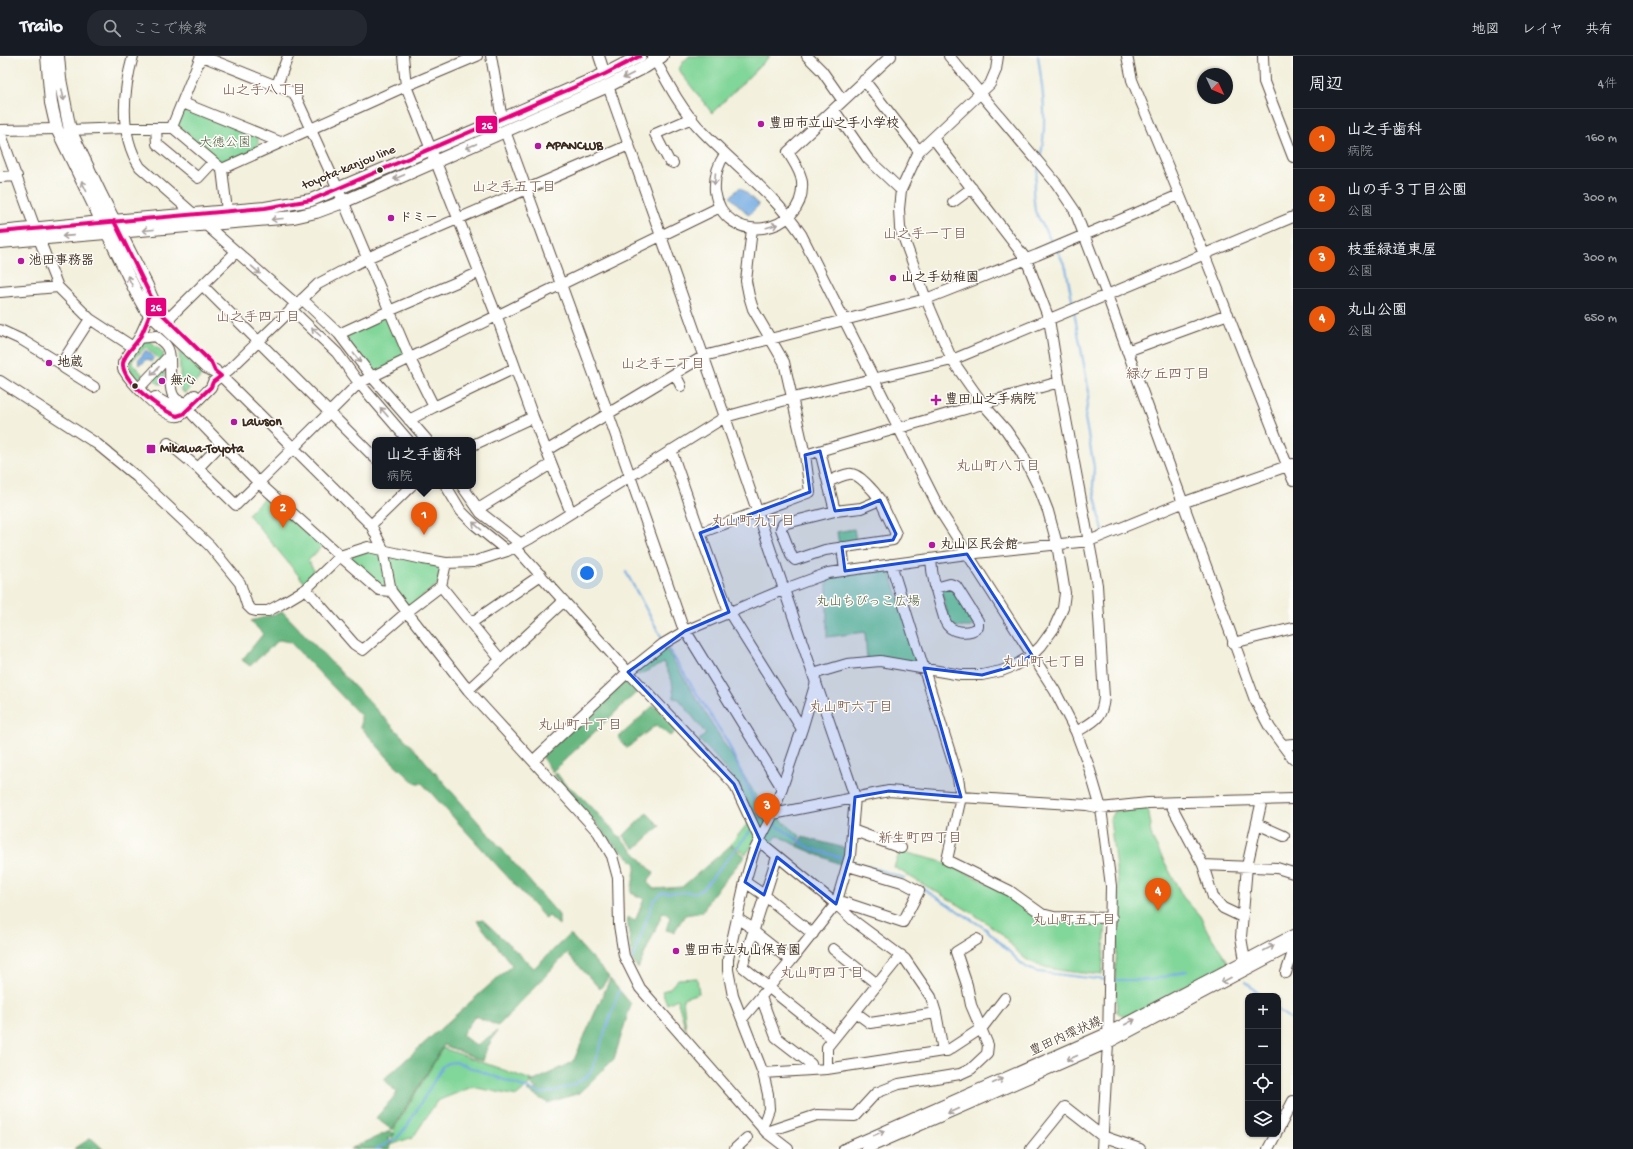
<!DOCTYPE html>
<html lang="ja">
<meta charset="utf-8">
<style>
:root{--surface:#171b24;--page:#242831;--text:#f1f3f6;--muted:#9ea1a6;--line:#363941;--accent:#ea580c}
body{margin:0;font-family:"Gochi Hand","Klee One",sans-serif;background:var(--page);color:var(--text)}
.controls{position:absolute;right:12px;bottom:12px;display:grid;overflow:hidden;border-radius:8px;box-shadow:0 1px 3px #0004}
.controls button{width:36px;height:36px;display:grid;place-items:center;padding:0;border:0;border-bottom:1px solid var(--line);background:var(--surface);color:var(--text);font:20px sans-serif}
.compass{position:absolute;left:1197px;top:12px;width:36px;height:36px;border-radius:50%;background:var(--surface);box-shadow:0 1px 3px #0004;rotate:134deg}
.you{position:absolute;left:587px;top:517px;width:14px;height:14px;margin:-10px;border:3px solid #fff;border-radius:50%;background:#1a73e8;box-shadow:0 0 0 6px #1a73e833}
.badge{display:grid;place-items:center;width:26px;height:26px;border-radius:50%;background:var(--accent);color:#fff;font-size:13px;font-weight:700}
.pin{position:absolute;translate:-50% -33px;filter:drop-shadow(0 1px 2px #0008)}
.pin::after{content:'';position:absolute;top:21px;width:14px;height:12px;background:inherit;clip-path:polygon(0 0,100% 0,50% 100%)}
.popup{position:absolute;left:372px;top:381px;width:104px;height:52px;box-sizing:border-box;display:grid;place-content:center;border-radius:8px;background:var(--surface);filter:drop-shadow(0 1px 3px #0005);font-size:13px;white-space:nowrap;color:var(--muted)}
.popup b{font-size:15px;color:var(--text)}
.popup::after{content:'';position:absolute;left:50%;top:100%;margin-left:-8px;border:8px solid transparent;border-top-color:var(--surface)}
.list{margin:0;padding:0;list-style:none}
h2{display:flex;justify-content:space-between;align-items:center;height:52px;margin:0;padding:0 16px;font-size:17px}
h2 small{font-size:13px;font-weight:400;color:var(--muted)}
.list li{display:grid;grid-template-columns:26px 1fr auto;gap:12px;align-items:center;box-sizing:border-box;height:60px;padding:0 16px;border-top:1px solid var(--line)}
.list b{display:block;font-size:15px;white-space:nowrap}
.list p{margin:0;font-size:13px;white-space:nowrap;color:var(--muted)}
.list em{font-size:13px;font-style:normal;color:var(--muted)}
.icon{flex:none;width:22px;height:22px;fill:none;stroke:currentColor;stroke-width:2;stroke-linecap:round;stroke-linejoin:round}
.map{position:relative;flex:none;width:1293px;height:1093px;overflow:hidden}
header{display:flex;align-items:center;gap:24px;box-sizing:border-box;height:56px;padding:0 20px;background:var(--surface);border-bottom:1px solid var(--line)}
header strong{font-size:19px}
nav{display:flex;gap:22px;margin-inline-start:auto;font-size:14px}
.search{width:280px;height:36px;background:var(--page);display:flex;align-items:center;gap:10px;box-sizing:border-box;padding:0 14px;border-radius:16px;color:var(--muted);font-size:15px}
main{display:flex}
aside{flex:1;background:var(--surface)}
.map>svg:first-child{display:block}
.green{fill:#81d699;stroke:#5e805c}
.forest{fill:#68b781;stroke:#527050}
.water{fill:#73abe2;stroke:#576a80}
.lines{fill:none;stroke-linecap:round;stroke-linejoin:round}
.stream{stroke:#73abe2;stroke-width:2}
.minor-casing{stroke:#57483b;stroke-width:12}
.major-casing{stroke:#57483b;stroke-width:14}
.minor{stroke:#fff;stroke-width:10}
.major{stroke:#fff;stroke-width:12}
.bus-1-casing{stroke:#fdfcf7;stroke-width:7}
.bus-1{stroke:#e5007d;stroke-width:4}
.oneway{stroke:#a79f9a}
.marked{fill:#1d4ed8;fill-opacity:0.2;stroke:#1d4ed8;stroke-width:3;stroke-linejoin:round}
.poi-dot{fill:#b5179e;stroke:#fdfcf7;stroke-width:1.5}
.bus-dot{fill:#3b2a1e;stroke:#fdfcf7;stroke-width:1.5}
.labels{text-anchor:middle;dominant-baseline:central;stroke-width:3;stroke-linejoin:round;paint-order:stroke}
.poi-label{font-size:13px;font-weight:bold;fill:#3b2a1e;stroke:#fdfcf7;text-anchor:start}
.park-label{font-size:13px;fill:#505e43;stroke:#fdfcf7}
.street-label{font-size:13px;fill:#3b2a1e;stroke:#fdfcf7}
.neighbourhood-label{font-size:14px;fill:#735045;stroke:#fdfcf7}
.line-badge{stroke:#fdfcf7;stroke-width:1.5}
.badge-label{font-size:11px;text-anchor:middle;font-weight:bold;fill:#fff}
</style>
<header>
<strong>Trailo</strong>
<div class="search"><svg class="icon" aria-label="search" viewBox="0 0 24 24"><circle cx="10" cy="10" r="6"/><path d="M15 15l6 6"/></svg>ここで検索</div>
<nav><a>地図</a><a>レイヤ</a><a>共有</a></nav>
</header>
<main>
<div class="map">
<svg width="1293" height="1093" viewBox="0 0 1293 1093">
<rect width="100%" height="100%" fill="#fdfcf7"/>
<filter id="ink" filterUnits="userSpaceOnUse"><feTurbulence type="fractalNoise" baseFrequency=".025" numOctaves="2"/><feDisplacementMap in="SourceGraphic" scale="8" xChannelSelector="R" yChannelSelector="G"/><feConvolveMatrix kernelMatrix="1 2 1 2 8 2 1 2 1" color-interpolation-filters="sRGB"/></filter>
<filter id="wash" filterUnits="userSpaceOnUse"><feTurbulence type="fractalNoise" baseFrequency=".012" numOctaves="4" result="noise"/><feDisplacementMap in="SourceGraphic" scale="16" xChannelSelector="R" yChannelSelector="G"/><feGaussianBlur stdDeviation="0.9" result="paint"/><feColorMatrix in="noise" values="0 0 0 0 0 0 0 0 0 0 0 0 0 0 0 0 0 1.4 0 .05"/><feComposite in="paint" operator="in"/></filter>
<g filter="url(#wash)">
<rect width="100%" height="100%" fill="#f3f0dd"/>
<path class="green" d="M689 0H770L712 57 683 20 679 13 683 6Z
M187 52 258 79V93L224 108H221L177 69 183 53Z
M388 257 408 302 372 319 342 279Z
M148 283 164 297 162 304 154 313 151 311 159 303 146 291 132 305V307L143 319 139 323C127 312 126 306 136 293 140 288 142 285 148 283Z
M179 295 201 316 200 322 185 337 181 335Z
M164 309 165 327 159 328 152 322Z
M267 439 324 488 308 505 315 516 304 526 248 458Z
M854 473 856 485 839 488 837 476Z
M367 494 442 509 438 528 407 553 345 501Z
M886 512 890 515 918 603 916 607 867 603 865 576 827 581V522Z
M951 531 974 567 971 571H957L950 567 941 534Z
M665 591 763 751 753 755C738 728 722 706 699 684L706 678 679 643 674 642 672 625 664 607 638 619 634 614Z
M1148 752 1151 769 1150 774 1153 784 1183 841 1200 860 1208 876 1229 907 1126 962 1117 956 1115 922 1119 861 1118 829 1110 763 1114 755Z
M756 757 777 760 800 780 795 789 778 779 770 789 757 784 746 798 731 788Z
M900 795 943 806 1007 836 1032 855 1106 867 1102 919C1078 916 1053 916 1031 906 1019 901 1008 883 998 875 965 850 929 833 894 811Z
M697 922 699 937 683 942 686 974 677 943 667 948 662 935 669 933 678 923Z
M443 992 534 1025 517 1040 472 1031 437 1045 412 1083 410 1082 391 1089 394 1073Z"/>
<path class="forest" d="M283 556 419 698 559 859V869L549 860 546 863 422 727H415L388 702 361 671V660L290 586 279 584 250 610 242 604 263 578 251 565Z
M627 622 639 634 552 716 542 700Z
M654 649 678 673 670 680 656 669 627 692 618 682Z
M556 716 564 727 580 739 654 817 647 826 654 833 682 831 731 789 745 800 710 842 703 856 685 859 674 876 666 874 670 861 663 856 638 913 632 903 627 861 635 865 644 843 631 837 636 808 611 786 596 767 553 718Z
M647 757 660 770 635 793 623 780Z
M802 781 849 793 844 810 797 790Z
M483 864 534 912 570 878 609 921 600 933 567 897 498 970 475 960 462 979 476 990 497 975 486 994 483 1005 444 989 392 1074 376 1062 397 1037 384 1023 512 909 477 865Z
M610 923 631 948 614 1003 579 1037 548 1047 527 1035 538 1033 532 1030 529 1025H534L573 1006Z
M390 1075 395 1078 387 1083H390V1093H350Z
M91 1082 103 1093H74Z"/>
<path class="water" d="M740 131 759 149 749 159 730 141Z
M146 294 154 301 151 306 147 303 142 308 141 307 139 309 138 307 139 306 138 304Z"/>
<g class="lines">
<path class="stream" d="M1038 0C1043 34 1048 69 1040 103
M1039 111 1033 135 1035 155 1053 189
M1057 194 1066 212 1073 249
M1074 255 1089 336 1085 362 1094 411 1093 431 1103 475
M626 516 663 584
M666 589 727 685 761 761 767 764
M773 767 810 792 845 803
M756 768 761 761
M851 805 904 822
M922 832 986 873 1025 911 1038 916 1106 924
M632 903 654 844 662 837 697 836 702 834 752 773
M1113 924H1151L1187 915
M1245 926 1262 940
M1278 954 1293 965
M376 1093 396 1083 406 1072 443 1010 448 1007 455 1006 540 1037C555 1037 581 1028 591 1016L619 935"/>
</g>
</g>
<g filter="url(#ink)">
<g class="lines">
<g class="minor-casing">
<path id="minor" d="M133 0C123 36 119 78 140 111L296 248
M202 0 294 37 338 133 410 303 434 351 409 364
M403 0 406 30 497 261 533 361 571 457
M491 0 502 63
M599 0 605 18
M653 0C667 26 682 55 703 76 736 110 774 138 801 178L942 458 1055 635 1076 676 1088 708 1101 752 1111 830 1108 987 1102 1093
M807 0 822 15 843 45
M949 0 1056 127 1075 155 1107 239 1255 644 1270 672 1293 703
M1127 0 1132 24 1204 198 1293 424
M1263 0 1264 26 1293 101
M864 24 919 95
M277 29 288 0
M608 30 725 361 855 741 850 800 836 848 791 905 742 963
M183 47 280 86
M834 54 868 103 901 134
M172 71 222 113 227 155
M172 71 201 0
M156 72 157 88 198 122 213 106
M0 74 57 73
M70 74 125 72H170L172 71
M505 75 608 357 682 569 782 732
M0 76 39 183 58 231 90 263 133 291
M933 82 1026 203 1049 263 1059 326 1097 529 1104 641C1102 664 1094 665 1076 676
M725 98C717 110 714 121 715 135 723 192 806 180 802 126 801 115 793 105 788 96L891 0
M673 107 669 105 655 78 692 62
M222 113 406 30 477 0
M0 121 17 120
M953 146 972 132
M202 229 375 402
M0 236 58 231
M302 243 339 278 372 321 427 384
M291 253 337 297 359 327 408 384
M150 258 139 282 123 307V313C130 325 165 364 179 360 186 358 205 337 211 331L213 326 230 313 318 228 367 202 629 89
M168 263 236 196
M0 274 22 284 58 306 63 305 90 263
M339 278 389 255 478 217
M139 282 156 280C159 283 165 287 167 291 176 305 160 349 187 346L195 339
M1127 295 1228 258
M60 306 64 312 94 331
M675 318 681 330
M221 320 371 469 383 493 391 535 407 556 468 634 598 776 612 800 618 822 619 869 624 900 640 932 766 1076 788 1093
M0 325 97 388 137 421 210 490 240 527 247 549 252 554 256 555H268L281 548 306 533 340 500 368 491 423 503 446 507 473 506 507 495 531 482 725 361 793 342 952 304 1293 161
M140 331 169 300
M155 341C163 346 175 354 185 352
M434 351 515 312
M193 359 259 427 340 500 379 534 391 535
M168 387 198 412 236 449 359 327 720 151
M473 389 533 361
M671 394 700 477 729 556 802 673
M546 395 704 300 926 243 1037 199 1179 139
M820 395 835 455 783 468 781 473 792 501 795 504 825 494 893 484 896 478 880 444 861 452 835 455
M805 399 1059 326
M198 412 221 388
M828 426C834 423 842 419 849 418 858 416 875 436 880 444
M446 430 461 455 474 468 507 495
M462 430 481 457 521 488
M478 453 551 408
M371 469 411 430
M700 477 810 436 805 399 784 306 753 253 749 240 746 225 752 173
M515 491 628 616 734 728 760 784 765 790 836 848 854 865 905 903 931 941 936 957 943 995 827 1013 763 1017
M842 491 845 515
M931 503C932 525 939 544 945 565 950 577 968 579 978 571V565L956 530 950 528 935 532
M891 508 958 722 961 741 947 804 1010 835 1042 858 1054 861 1112 862
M441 530 500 603
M306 533 354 588 363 594 407 556 441 530 446 507
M471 567 541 519
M1233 587 1293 572
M813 618 847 608 880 605 961 619H982L1001 615 1014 610 1032 599 1041 590 1054 572 1063 552 1065 537 1057 488 1048 455 1039 432 1021 396 1006 374 983 348 952 304 926 243 900 172 899 153 901 134 919 95 990 28 996 14 998 0
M468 634 564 545
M1283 689 1293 688
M533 705 628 616 663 588 685 575 785 533 828 517 967 498 1089 485 1182 447 1293 408
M1170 747 1203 809 1213 841 1223 852 1242 861
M773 758 889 735 961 741 1087 749 1101 752 1148 747 1293 743
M1257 768 1284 780
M852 774 901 792
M777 801 743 908V911L833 983
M1203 809 1277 812 1293 817
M745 826 764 839 813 878
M836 848 843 846 903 866 919 835 902 826 848 810
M738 863 752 872 753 875 791 905
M833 893 877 928
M1245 905 1241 881 1247 810 1262 744
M1286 917 1293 896
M761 941 776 981 811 1008
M855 956 870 967 936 957
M943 995H947L982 972 1005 942
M827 1013V991L901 899
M762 1072 769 1053 768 1038 763 1017 733 940 728 914V903L745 826 754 795 773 758 802 673 816 626
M1278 1074 1293 1045
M766 1076 817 1059 855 1060 876 1037 899 1028 960 1018 971 1013 987 998 988 989 971 949 967 929 956 896 977 883
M735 1093 747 1082
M844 1093 1107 977 1293 879
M866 1093 1108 987 1293 889
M1031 1093 1065 1051 1102 1080 1140 1093
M1268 1093 1276 1078"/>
</g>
<g class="major-casing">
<path id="major" d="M47 0 51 47 57 73 137 238 146 254 206 311 215 315
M58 0 60 23 70 74 101 139 147 230C153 247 156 251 169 264
M0 176 101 166 265 152 311 144 502 63 605 18 640 0
M0 186 294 161 316 156 343 146 608 30 645 11 662 0"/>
</g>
<use href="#minor" class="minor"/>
<use href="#major" class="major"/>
<g class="bus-1-casing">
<path id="bus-1" d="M114 165 157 253 211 306 215 315 221 320
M0 176 265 152 311 144 605 18 640 0
M150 258C147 266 144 274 140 281 136 289 124 298 123 307 121 325 162 355 177 360L183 358 211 331 213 326 221 320"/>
</g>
<use href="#bus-1" class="bus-1"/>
</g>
<defs><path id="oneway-shaft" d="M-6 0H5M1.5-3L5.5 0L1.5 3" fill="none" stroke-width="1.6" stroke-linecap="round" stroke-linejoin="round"/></defs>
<g class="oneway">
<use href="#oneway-shaft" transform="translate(628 20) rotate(153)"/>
<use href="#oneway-shaft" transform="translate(63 39) rotate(79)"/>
<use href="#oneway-shaft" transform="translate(471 90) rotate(157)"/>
<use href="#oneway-shaft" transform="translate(399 121) rotate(157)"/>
<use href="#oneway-shaft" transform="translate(715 123) rotate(94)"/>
<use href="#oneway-shaft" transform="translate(84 130) rotate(-115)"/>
<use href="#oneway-shaft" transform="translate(277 163) rotate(175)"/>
<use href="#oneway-shaft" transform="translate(772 170) rotate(-17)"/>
<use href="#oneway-shaft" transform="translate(148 174) rotate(175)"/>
<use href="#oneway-shaft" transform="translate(68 180) rotate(176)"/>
<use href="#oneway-shaft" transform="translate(256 214) rotate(41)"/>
<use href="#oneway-shaft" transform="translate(130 225) rotate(-116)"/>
<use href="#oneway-shaft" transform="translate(316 276) rotate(-138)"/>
<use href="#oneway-shaft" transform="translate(357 302) rotate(53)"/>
<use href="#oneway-shaft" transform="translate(155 315) rotate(133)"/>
<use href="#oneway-shaft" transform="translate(384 356) rotate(-131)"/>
<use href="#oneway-shaft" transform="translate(477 470) rotate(-139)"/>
<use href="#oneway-shaft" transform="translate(1269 892) rotate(-28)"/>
<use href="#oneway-shaft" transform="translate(1226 924) rotate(152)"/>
<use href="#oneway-shaft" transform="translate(1130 966) rotate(-28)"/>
<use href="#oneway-shaft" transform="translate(1072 1002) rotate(156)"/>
<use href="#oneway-shaft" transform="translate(998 1025) rotate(-24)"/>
<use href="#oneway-shaft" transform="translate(953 1055) rotate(156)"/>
<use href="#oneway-shaft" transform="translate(879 1077) rotate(-24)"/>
</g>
</g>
<path class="marked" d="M820 395 835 455 861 452 880 444 896 478 893 484 842 491 845 515 967 498 1032 599 1014 610 982 619 924 612 961 741 889 735 855 741 850 800 836 848 777 801 764 839 745 826 760 784 734 728 628 616 685 575 729 556 700 477 810 436 805 399Z"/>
<g class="poi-dot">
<circle cx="761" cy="68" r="4"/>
<circle cx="538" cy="90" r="4"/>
<circle cx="391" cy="162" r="4"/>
<circle cx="21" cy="205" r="4"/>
<circle cx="893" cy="222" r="4"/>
<circle cx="49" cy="307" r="4"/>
<circle cx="162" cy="325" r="4"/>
<path d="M934 338h4v4h4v4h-4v4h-4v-4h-4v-4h4z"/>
<circle cx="234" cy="366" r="4"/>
<rect x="146" y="388" width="10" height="10" rx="2"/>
<circle cx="932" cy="489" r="4"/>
<circle cx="676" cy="895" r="4"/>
</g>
<g class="bus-dot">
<circle cx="380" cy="114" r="3.5"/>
<circle cx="135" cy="330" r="3.5"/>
</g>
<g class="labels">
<g class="poi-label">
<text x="769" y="68">豊田市立山之手小学校</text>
<text x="546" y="90">APANCLUB</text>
<text x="399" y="162">ドミー</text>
<text x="29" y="205">池田事務器</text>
<text x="901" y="222">山之手幼稚園</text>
<text x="57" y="307">地蔵</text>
<text x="170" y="325">無心</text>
<text x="945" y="344">豊田山之手病院</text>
<text x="242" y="366">Lawson</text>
<text x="160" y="393">Mikawa-Toyota</text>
<text x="940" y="489">丸山区民会館</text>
<text x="684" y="895">豊田市立丸山保育園</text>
</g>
<g class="park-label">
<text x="225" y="87">大徳公園</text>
<text x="868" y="546">丸山ちびっこ広場</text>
</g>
<g class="street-label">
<text transform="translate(349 112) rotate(-22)">toyota-kanjou line</text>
<text transform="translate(1066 981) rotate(-24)">豊田内環状線</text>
</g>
<g class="neighbourhood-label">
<text x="264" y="35">山之手八丁目</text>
<text x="514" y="132">山之手五丁目</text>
<text x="925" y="179">山之手一丁目</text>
<text x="258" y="262">山之手四丁目</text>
<text x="663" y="309">山之手二丁目</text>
<text x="1168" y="319">緑ケ丘四丁目</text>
<text x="998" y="411">丸山町八丁目</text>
<text x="753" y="466">丸山町九丁目</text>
<text x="1044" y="607">丸山町七丁目</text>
<text x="851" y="652">丸山町六丁目</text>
<text x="580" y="670">丸山町十丁目</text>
<text x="920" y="783">新生町四丁目</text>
<text x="1074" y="865">丸山町五丁目</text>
<text x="822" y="918">丸山町四丁目</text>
</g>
</g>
<g class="line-badge">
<rect x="475" y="59" width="23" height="19" rx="4" fill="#e5007d"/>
<rect x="145" y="241" width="22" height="20" rx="4" fill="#e5007d"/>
</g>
<g class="badge-label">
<text x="487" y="73">26</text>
<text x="156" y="255">26</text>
</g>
</svg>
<div class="controls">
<button>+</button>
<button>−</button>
<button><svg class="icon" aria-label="locate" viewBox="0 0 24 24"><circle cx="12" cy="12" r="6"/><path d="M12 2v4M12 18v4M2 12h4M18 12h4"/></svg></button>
<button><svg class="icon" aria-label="layers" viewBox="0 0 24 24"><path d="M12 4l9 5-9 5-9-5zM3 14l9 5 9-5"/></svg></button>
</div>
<svg class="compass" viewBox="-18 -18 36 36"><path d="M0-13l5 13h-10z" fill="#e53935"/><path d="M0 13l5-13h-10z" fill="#9ea1a6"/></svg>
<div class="you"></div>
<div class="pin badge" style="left:424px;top:479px">1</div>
<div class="popup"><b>山之手歯科</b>病院</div>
<div class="pin badge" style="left:283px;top:472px">2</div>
<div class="pin badge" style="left:767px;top:770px">3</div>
<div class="pin badge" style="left:1158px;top:855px">4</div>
</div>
<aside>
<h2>周辺<small>4件</small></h2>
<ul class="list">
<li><span class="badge">1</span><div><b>山之手歯科</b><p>病院</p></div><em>160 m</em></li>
<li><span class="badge">2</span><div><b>山の手３丁目公園</b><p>公園</p></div><em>300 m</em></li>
<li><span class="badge">3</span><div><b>枝垂緑道東屋</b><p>公園</p></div><em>300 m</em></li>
<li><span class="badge">4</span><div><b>丸山公園</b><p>公園</p></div><em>650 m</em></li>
</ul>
</aside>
</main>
